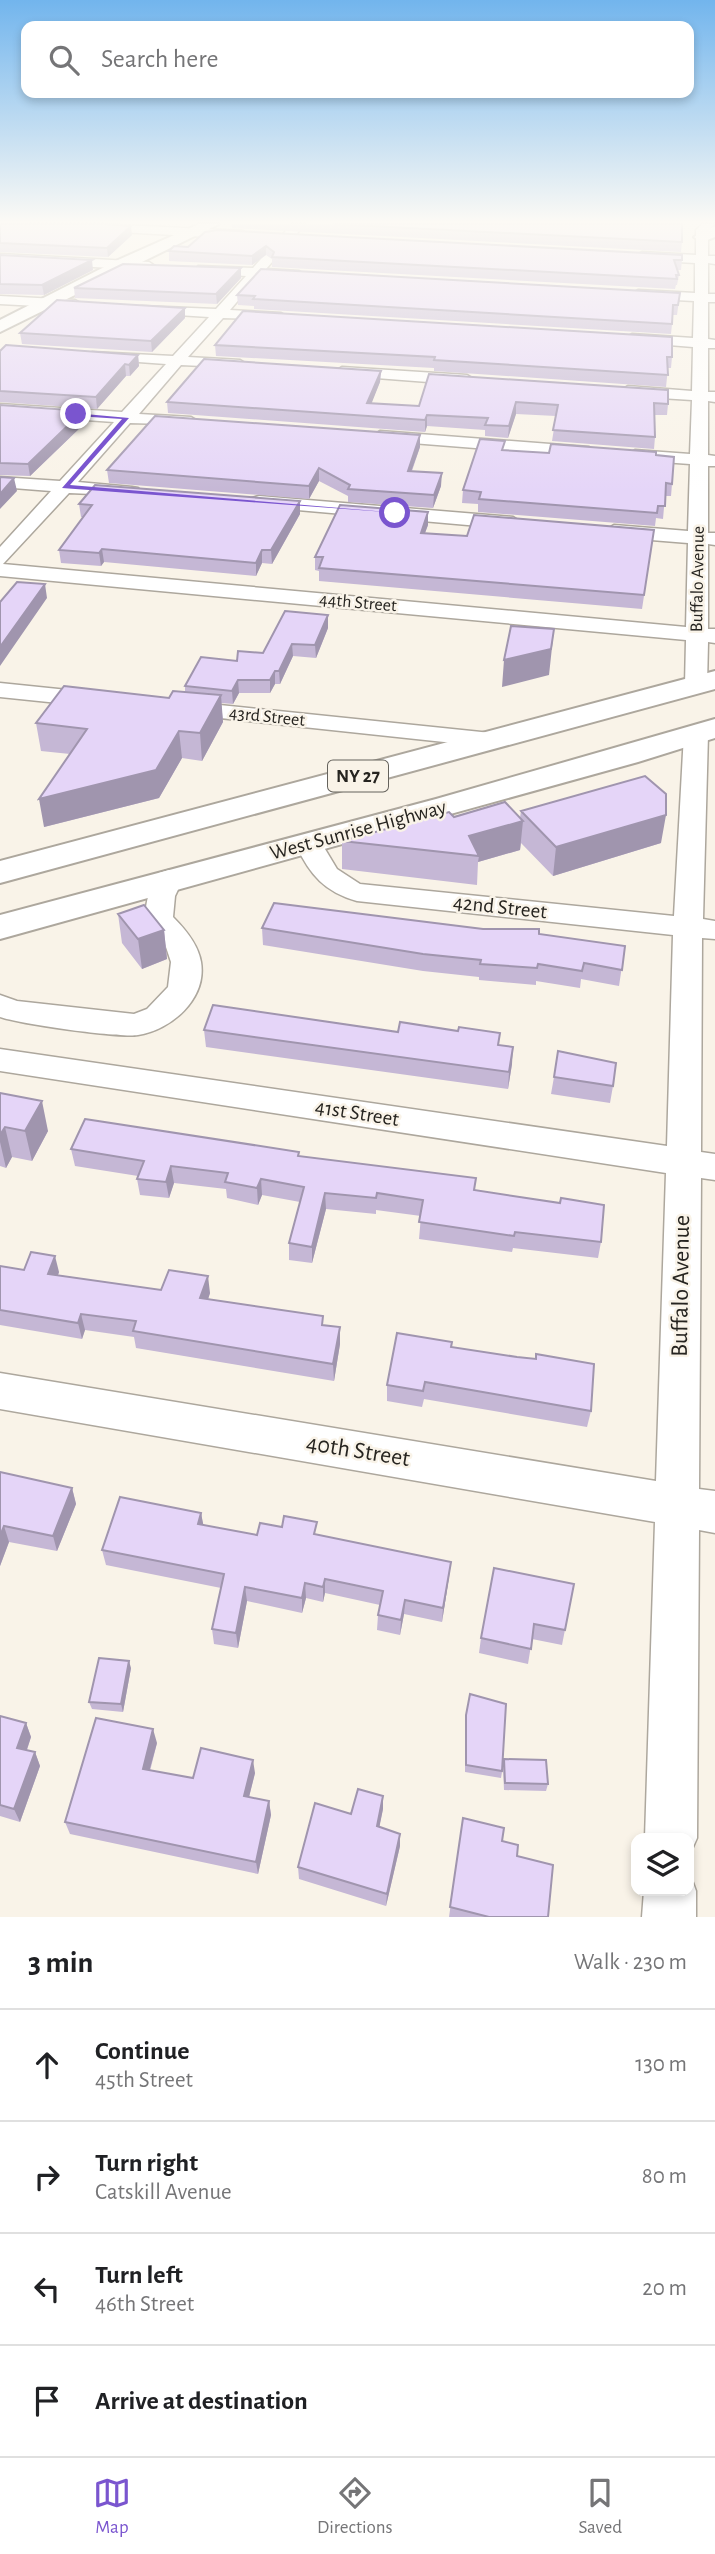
<!DOCTYPE html>
<meta charset="utf-8">
<style>
:root{--surface:#fff;--page:#f6f6f6;--text:#202124;--muted:#757577;--line:#e0e0e0;--accent:#7a55cf}
body{margin:0;font-family:"Alegreya Sans",sans-serif;background:var(--page);color:var(--text)}
.controls{position:absolute;right:21px;bottom:21px;display:grid;overflow:hidden;border-radius:14px;box-shadow:0 4px 10px #0003}
.controls button{width:63px;height:63px;display:grid;place-items:center;padding:0;border:0;border-bottom:2px solid var(--line);background:var(--surface);color:var(--text);font:35px sans-serif}
.stop{position:absolute;width:21px;height:21px;margin:-16px;border:5px solid #7a55cf;border-radius:50%;background:#fff}
.stop.end{background:#7a55cf;border-color:#fff;box-shadow:0 2px 7px #0008}
.list{margin:0;padding:0;list-style:none}
h2{display:flex;justify-content:space-between;align-items:center;height:91px;margin:0;padding:0 28px;font-size:30px}
h2 small{font-size:23px;font-weight:400;color:var(--muted)}
.list li{display:grid;grid-template-columns:46px 1fr auto;gap:21px;align-items:center;box-sizing:border-box;height:112px;padding:0 28px;border-top:2px solid var(--line)}
.list b{display:block;font-size:26px;white-space:nowrap}
.list p{margin:0;font-size:23px;white-space:nowrap;color:var(--muted)}
.list em{font-size:23px;font-style:normal;color:var(--muted)}
.icon{flex:none;width:38px;height:38px;fill:none;stroke:currentColor;stroke-width:2;stroke-linecap:round;stroke-linejoin:round}
.map{position:relative;flex:none;width:715px;height:1917px;overflow:hidden}
.search{position:absolute;background:var(--surface);box-shadow:0 4px 10px #0003;left:21px;right:21px;top:21px;height:77px;display:flex;align-items:center;gap:18px;box-sizing:border-box;padding:0 24px;border-radius:14px;color:var(--muted);font-size:26px}
.sheet{height:539px;background:var(--surface)}
nav{display:flex;justify-content:space-around;align-items:center;box-sizing:border-box;height:98px;border-top:2px solid var(--line);background:var(--surface);font-size:19px;color:var(--muted)}
nav a{display:grid;justify-items:center;gap:4px}
nav .on{color:var(--accent)}
.map>svg:first-child{display:block}
.lines{fill:none;stroke-linecap:round;stroke-linejoin:round}
.minor-casing{stroke:#ada79d;stroke-width:3}
.major-casing{stroke:#ada79d;stroke-width:4}
.highway-casing{stroke:#ada79d;stroke-width:4}
.minor{fill:#fff;fill-rule:evenodd}
.major{fill:#fff;fill-rule:evenodd}
.highway{fill:#fff;fill-rule:evenodd}
.wall{fill:#c5b7d5}
.shaded-wall{fill:#a095ae}
.building{fill:#e5d5f8;stroke:#a095ae;stroke-width:2}
.route{fill:#7a55cf}
.labels{text-anchor:middle;dominant-baseline:central;stroke-width:5;stroke-linejoin:round;paint-order:stroke}
.far-street-label{font-size:18px;fill:#262420;stroke:#f9f3e8}
.shield{fill:#f9f3e8;stroke:#65625c;stroke-width:2}
.shield-label{font-size:19px;font-weight:bold;fill:#262420}
.street-label{font-size:21px;fill:#262420;stroke:#f9f3e8}
.near-street-label{font-size:24px;fill:#262420;stroke:#f9f3e8}
</style>
<div class="map">
<svg width="715" height="1917" viewBox="0 0 715 1917">
<rect width="100%" height="100%" fill="#f9f3e8"/>
<g class="lines">
<g class="minor-casing">
<path id="minor" d="M27 224H105L243 231 249 235 243 239 33 227Z
M292 224H305L266 269 299 271 305 275 304 278 259 276 230 310 281 313 288 317 286 320 223 318 188 357 240 360 248 365 245 368 181 365 139 414 191 417 199 422 197 425 130 423 78 482 132 487 138 488 141 492 138 496 69 493 3 564 686 627 688 543 614 537 604 531 614 525 688 531 690 464 635 460 626 455 635 450 690 454 692 400 628 396 620 391 628 386 692 391 693 347 632 342 625 338 632 334 693 338 694 301 638 298 631 294 638 290 695 293V263L642 260 636 256 642 252 696 255V230L702 224H715L708 231V256H715V264L708 263V294H715V302H708V339L715 340V348H708V392H715V402L708 401V455L715 456V466H708V533H715V545L708 544V629H715V643L708 642 707 685 704 690 696 692 685 685 686 640 0 576V547L51 491 0 487V477L60 481 114 422 0 414V404L122 412 166 364 97 359 92 358V352L173 356 209 317 146 313 141 312V306L216 309 246 276 202 273 196 269 198 266 253 268Z
M0 254 149 262 155 266 149 270 0 262Z
M0 296 75 300 82 304 75 308 0 304Z
M342 367 467 375 475 380 467 385 337 375 334 372Z
M380 431 589 447 598 452 589 457 374 440 372 436Z
M259 496 513 517 522 523 513 529 252 506 250 502 252 498Z
M0 683 97 693 105 695 109 700 105 705 97 707 0 697Z
M181 701 491 733 500 735 503 740 500 745 491 747 173 713 169 708 173 703Z
M696 727 705 729 708 734 703 919 715 921V939L702 938 701 1152 715 1154V1180L701 1178 699 1489 715 1491V1533L699 1530 697 1838 689 1856V1838H645L655 1522 0 1409V1373L656 1481 666 1173 0 1071V1049L667 1146 673 935 357 901C325 892 310 875 296 845L299 839H319L337 869 360 884 674 916 684 734 687 729Z
M169 870 179 873 183 879 175 896 173 917C185 929 198 944 201 962 207 999 171 1030 138 1035 118 1038 20 1024 0 1017V995L17 1001 134 1014 147 1009 168 987 171 962 165 944 145 918C146 901 149 888 159 873Z
M689 1872 696 1891V1917H642L644 1891H689Z"/>
</g>
<g class="major-casing">
<path id="major" d="M199 224H219L0 332V320L118 260Z
M715 226V237L702 242 694 237Z"/>
</g>
<g class="highway-casing">
<path id="highway" d="M715 671V689L0 883V861Z
M715 719V738L638 762 0 939V915L436 799Z"/>
</g>
<use href="#minor" class="minor"/>
<use href="#major" class="major"/>
<use href="#highway" class="highway"/>
</g>
<path class="wall" d="M0 224 132 235 108 257 0 252Z
M231 224H682V242L681 252 232 228Z
M205 232 682 260 681 270H677L679 275 677 285H676L675 289 272 267V259L266 255 252 265 169 261V251L188 247Z
M0 255 93 270 44 295 0 294Z
M241 268V278L217 304 75 298 74 288Z
M680 293 677 315H673L671 334 254 309V306L238 305 237 295Z
M185 318 152 352 22 344 20 333Z
M215 345 672 357 671 368H668L666 387 434 371V368L216 356Z
M0 351 138 355 139 366 130 376H126L97 409 0 402Z
M381 371 380 382 371 403 419 406 429 374 668 404 667 415H654L655 437 654 449 552 441 556 416 516 414 508 438 485 436V430L427 426 425 432 168 413 167 402Z
M0 405 83 411 85 423 30 476 0 475Z
M420 447 412 471 441 486 433 508 348 502V496L319 481 309 499 109 483 107 470Z
M504 450 549 453 656 455 672 484 671 496H665L663 519 656 518 655 526 478 512V504L462 503 463 490Z
M79 504 300 514 272 564 262 563 256 576 104 562 101 566 61 563 59 550 83 517H81Z
M428 525 425 533 467 536 654 530 642 609 319 581V571L315 570V557Z
M328 628 316 658 293 656 280 684H275L270 693H239L233 704 221 703 223 722 202 761 182 758 159 798 44 827 70 754 41 751 36 723 169 698 185 692V686L237 661 263 653Z
M521 811 661 843 553 876 521 843 520 850 478 862 477 885 342 869V841L454 817 520 818Z
M118 914 164 930 167 959 142 969 122 943Z
M262 928 483 929 539 934 625 946 619 986 581 979 580 988 536 981V985L479 980V977L423 971 263 945Z
M204 1030 398 1032 458 1031 499 1045 512 1064 508 1089 206 1047Z
M554 1077 613 1086 610 1103 551 1094Z
M0 1093 48 1131 32 1161 12 1157 6 1168 0 1166Z
M71 1149 299 1156 475 1190 601 1242 598 1258 513 1248 512 1252 419 1239 421 1216 376 1210V1214L326 1209 312 1263 289 1260V1243L300 1202 262 1195 258 1205 227 1198 226 1189 174 1183 169 1198 140 1195 137 1179 138 1176 75 1166Z
M0 1266 24 1270 59 1272 58 1275 161 1290 210 1293 208 1299 323 1316V1325L340 1327V1344L334 1381 136 1348 134 1337 85 1330 82 1339 0 1325Z
M451 1347 591 1411 587 1427 424 1399 422 1407 387 1401V1385Z
M0 1472 72 1488 76 1504 57 1551 9 1542 0 1566Z
M201 1513 203 1525 257 1535H317L449 1577 442 1622 404 1614 400 1635 377 1630 378 1615 380 1605 325 1593 323 1602 306 1598 302 1613 247 1601 238 1648 214 1644 212 1629 221 1588 106 1565 102 1550Z
M574 1584 562 1645 532 1639 528 1664 479 1653 481 1638Z
M131 1668 123 1712 92 1709 89 1702Z
M470 1694 503 1765 504 1759 548 1784 546 1791 504 1790 503 1766 501 1778 465 1772V1722Z
M0 1716 26 1723 31 1737 27 1750 35 1752 40 1766 20 1822 0 1816Z
M157 1743 150 1771 193 1778 255 1773 249 1797 269 1801 271 1815 258 1874 70 1834 65 1822Z
M383 1809 379 1827 400 1834V1846L386 1906 299 1879 298 1867Z
M463 1818 502 1841 517 1856 548 1917H449Z"/>
<path class="shaded-wall" d="M131 226 132 235 108 257 107 248Z
M266 246V255L252 265V256Z
M92 260 93 270 44 295 42 285Z
M241 268V278L217 304 216 294Z
M185 308V318L152 352 151 341Z
M138 355 139 366 130 376 129 365Z
M125 364 126 376 97 409 96 397Z
M381 371 380 382 367 415V403Z
M516 402V414L508 438 509 426Z
M83 411 85 423 30 476 28 464Z
M427 415V426L425 432V420Z
M420 435V447L407 483 408 471Z
M319 468V481L309 499V486Z
M442 473 441 486 433 508 434 495Z
M14 478 17 491 0 509V494Z
M300 501V514L272 564 271 550Z
M428 512V525L420 546 421 533Z
M102 549 104 562 101 566 99 553Z
M262 550V563L256 576V563Z
M45 584 47 598 0 666V647Z
M328 615V628L316 658 315 645Z
M554 629 549 675 502 687 504 660Z
M292 644 293 656 280 684 279 671Z
M275 671V684L270 693V680Z
M238 680 239 693 233 704 232 691Z
M221 695 223 722 202 761 200 733Z
M179 731 182 758 159 798 44 827 39 799Z
M666 815 661 843 553 876 556 847Z
M523 821 520 850 478 862 479 856 469 836Z
M164 930 167 959 142 969 138 939Z
M513 1047 512 1064 508 1089 509 1072Z
M42 1101 48 1131 32 1161 25 1131Z
M5 1127 12 1157 6 1168 0 1142V1135Z
M171 1166 174 1183 169 1198 166 1182Z
M261 1179 262 1195 258 1205 257 1188Z
M325 1193 326 1209 312 1263V1247Z
M55 1256 59 1272 52 1291 48 1274Z
M208 1276 210 1293 203 1315 200 1298Z
M81 1314 85 1330 82 1339 78 1323Z
M340 1327V1344L334 1381 333 1364Z
M72 1488 76 1504 57 1551 53 1536Z
M201 1513 204 1528 198 1524Z
M4 1526 9 1542 0 1566V1536Z
M451 1562 449 1577 442 1622 443 1608Z
M325 1579V1593L323 1602V1587Z
M305 1583 306 1598 302 1613V1598Z
M245 1587 247 1601 238 1648 236 1633Z
M405 1600 404 1614 400 1635 401 1620Z
M129 1661 131 1668 123 1712 121 1704Z
M26 1723 31 1737 23 1761 17 1748Z
M153 1729 157 1743 146 1783 143 1769Z
M35 1752 40 1766 20 1822 14 1809Z
M253 1760 255 1773 246 1809 244 1796Z
M383 1796V1809L377 1839V1826Z
M269 1801 271 1815 258 1874 256 1862Z
M400 1834V1846L386 1906 387 1894Z"/>
<path class="building" d="M0 224H105L131 226 107 248 0 243Z
M333 224H682V242Z
M218 230 682 255V260H674L679 275H676L677 279 272 257 274 252 266 246 252 256 169 251 174 246 188 247 205 232Z
M0 255 92 260 42 285 0 284Z
M123 264 241 268 216 294 74 288Z
M261 269 680 293 678 305H673L672 324 253 299 255 296 237 295Z
M57 300 185 308 151 341 20 333Z
M243 311 672 337V357H667L668 375 434 360 435 357 215 345Z
M6 345 138 355 129 365 125 364 96 397 0 391V351Z
M204 359 381 371 367 403 419 406 429 374 668 390V404L654 403 655 437 553 430 558 405 516 402 509 426 485 425 488 418 427 415 425 420 167 402Z
M0 405 83 411 28 464 0 463Z
M155 416 420 435 408 471 442 473 434 495 348 489 350 485 319 468 309 486 107 470Z
M480 439 505 441 502 450 549 453 551 444 656 452V455L674 457 672 484 666 483 665 506H658L657 513 479 499 481 492 463 490Z
M0 477 14 478 0 494Z
M95 485 300 501 271 550H262L256 563 102 549 99 553 59 550 92 505 79 504Z
M340 505 428 512 421 533 467 536 474 515 654 530 644 595 319 568 323 557H315Z
M17 582 45 584 0 647V602Z
M285 611 328 615 315 645 292 644 279 671H275L270 680H238L232 691 185 686 201 657 237 661 238 651 263 653Z
M511 626 554 629 551 649 504 660Z
M64 686 169 698 173 691 221 695 200 733 179 731 156 770 39 799 87 729 36 723Z
M645 776 666 794V815L556 847 521 811Z
M505 802 523 821 469 836 479 856 342 841 449 812 454 817Z
M274 903 483 929H539V934L625 946 622 970 584 963 582 971 538 964 537 968 480 964 481 960 423 954 262 928Z
M144 905 164 930 138 939 118 914Z
M213 1005 398 1032 400 1022 458 1031 459 1027 500 1033 498 1045 513 1047 509 1072 204 1030Z
M558 1051 616 1063 613 1086 554 1077Z
M0 1093 42 1101 25 1131 5 1127 0 1135Z
M85 1119 299 1152 298 1156 476 1178 474 1190 560 1203 561 1198 604 1205 601 1242 515 1232 514 1236 419 1222 423 1200 377 1193 376 1198 325 1193 312 1247 289 1243 304 1187 261 1179 257 1188 225 1182 228 1173 171 1166 166 1182 137 1179 144 1161 71 1149Z
M31 1252 55 1256 48 1274 161 1290 169 1270 208 1276 200 1298 323 1316 322 1325 340 1327 333 1364 133 1331 136 1321 81 1314 78 1323 0 1310V1266L24 1270Z
M397 1333 452 1342 451 1347 517 1357 536 1359V1354L594 1364 591 1411 425 1382 423 1391 387 1385Z
M0 1472 72 1488 53 1536 4 1526 0 1536Z
M120 1497 201 1513 198 1524 257 1535 260 1523 282 1527 284 1516 317 1522 314 1534 451 1562 443 1608 405 1600 401 1620 378 1615 383 1591 325 1579 323 1587 305 1583 302 1598 245 1587 236 1633 212 1629 224 1574 102 1550Z
M494 1568 574 1584 565 1630 534 1624 531 1649 481 1638Z
M99 1658 129 1661 121 1704 89 1702Z
M470 1694 506 1704 502 1771 466 1765V1715Z
M0 1716 26 1723 17 1748 35 1752 14 1809 0 1805Z
M96 1718 153 1729 143 1769 193 1778 201 1748 253 1760 244 1796 269 1801 256 1862 65 1822Z
M504 1759 546 1760 548 1784 505 1783Z
M358 1789 383 1796 377 1826 400 1834 387 1894 298 1867 315 1803 351 1814Z
M463 1818 504 1828 502 1841 518 1845 517 1856 553 1865 548 1917H489L450 1907Z"/>
<linearGradient id="sky" x2="0" y2="1"><stop stop-color="#72b5ed"/><stop offset="0.45" stop-color="#fcfaf5"/><stop offset="1" stop-color="#fcfaf5" stop-opacity="0"/></linearGradient>
<rect width="715" height="493" fill="url(#sky)"/>
<path class="route" d="M74 413 129 418 70 485 399 513 62 488 122 419 76 416Z"/>
<g class="labels">
<g class="far-street-label">
<text transform="translate(698 579) rotate(-89)">Buffalo Avenue</text>
<text transform="translate(358 603) rotate(5)">44th Street</text>
<text transform="translate(267 717) rotate(6)">43rd Street</text>
</g>
<rect class="shield" x="328" y="760.5" width="60" height="31" rx="5"/>
<g class="shield-label">
<text x="358" y="776">NY 27</text>
</g>
<g class="street-label">
<text transform="translate(358 830) rotate(-15)">West Sunrise Highway</text>
<text transform="translate(500 907) rotate(6)">42nd Street</text>
<text transform="translate(357 1113) rotate(9)">41st Street</text>
</g>
<g class="near-street-label">
<text transform="translate(681 1286) rotate(-89)">Buffalo Avenue</text>
<text transform="translate(358 1451) rotate(9)">40th Street</text>
</g>
</g>
</svg>
<div class="controls">
<button><svg class="icon" aria-label="layers" viewBox="0 0 24 24"><path d="M12 4l9 5-9 5-9-5zM3 14l9 5 9-5"/></svg></button>
</div>
<div class="stop" style="left:395px;top:513px"></div>
<div class="stop end" style="left:76px;top:414px"></div>
<div class="search"><svg class="icon" aria-label="search" viewBox="0 0 24 24"><circle cx="10" cy="10" r="6"/><path d="M15 15l6 6"/></svg>Search here</div>
</div>
<section class="sheet">
<h2>3 min<small>Walk · 230 m</small></h2>
<ul class="list">
<li><svg class="icon" aria-label="ahead" viewBox="0 0 24 24"><path d="M12 20V5M6 11l6-6 6 6"/></svg><div><b>Continue</b><p>45th Street</p></div><em>130 m</em></li>
<li><svg class="icon" aria-label="right" viewBox="0 0 24 24"><path d="M7 20v-9h11M14 6l5 5-5 5"/></svg><div><b>Turn right</b><p>Catskill Avenue</p></div><em>80 m</em></li>
<li><svg class="icon" aria-label="left" viewBox="0 0 24 24"><path d="M17 20v-9H6M10 6l-5 5 5 5"/></svg><div><b>Turn left</b><p>46th Street</p></div><em>20 m</em></li>
<li><svg class="icon" aria-label="arrive" viewBox="0 0 24 24"><path d="M6 21V4h12l-3 4 3 4H6"/></svg><div><b>Arrive at destination</b></div></li>
</ul>
</section>
<nav>
<a class="on"><svg class="icon" aria-label="map" viewBox="0 0 24 24"><path d="M3 6l6-2 6 2 6-2v14l-6 2-6-2-6 2zM9 4v14M15 6v14"/></svg>Map</a>
<a><svg class="icon" aria-label="directions" viewBox="0 0 24 24"><path d="M12 3l9 9-9 9-9-9zM9 14v-3h6M13 9l2 2-2 2"/></svg>Directions</a>
<a><svg class="icon" aria-label="saved" viewBox="0 0 24 24"><path d="M7 4h10v16l-5-4-5 4z"/></svg>Saved</a>
</nav>
